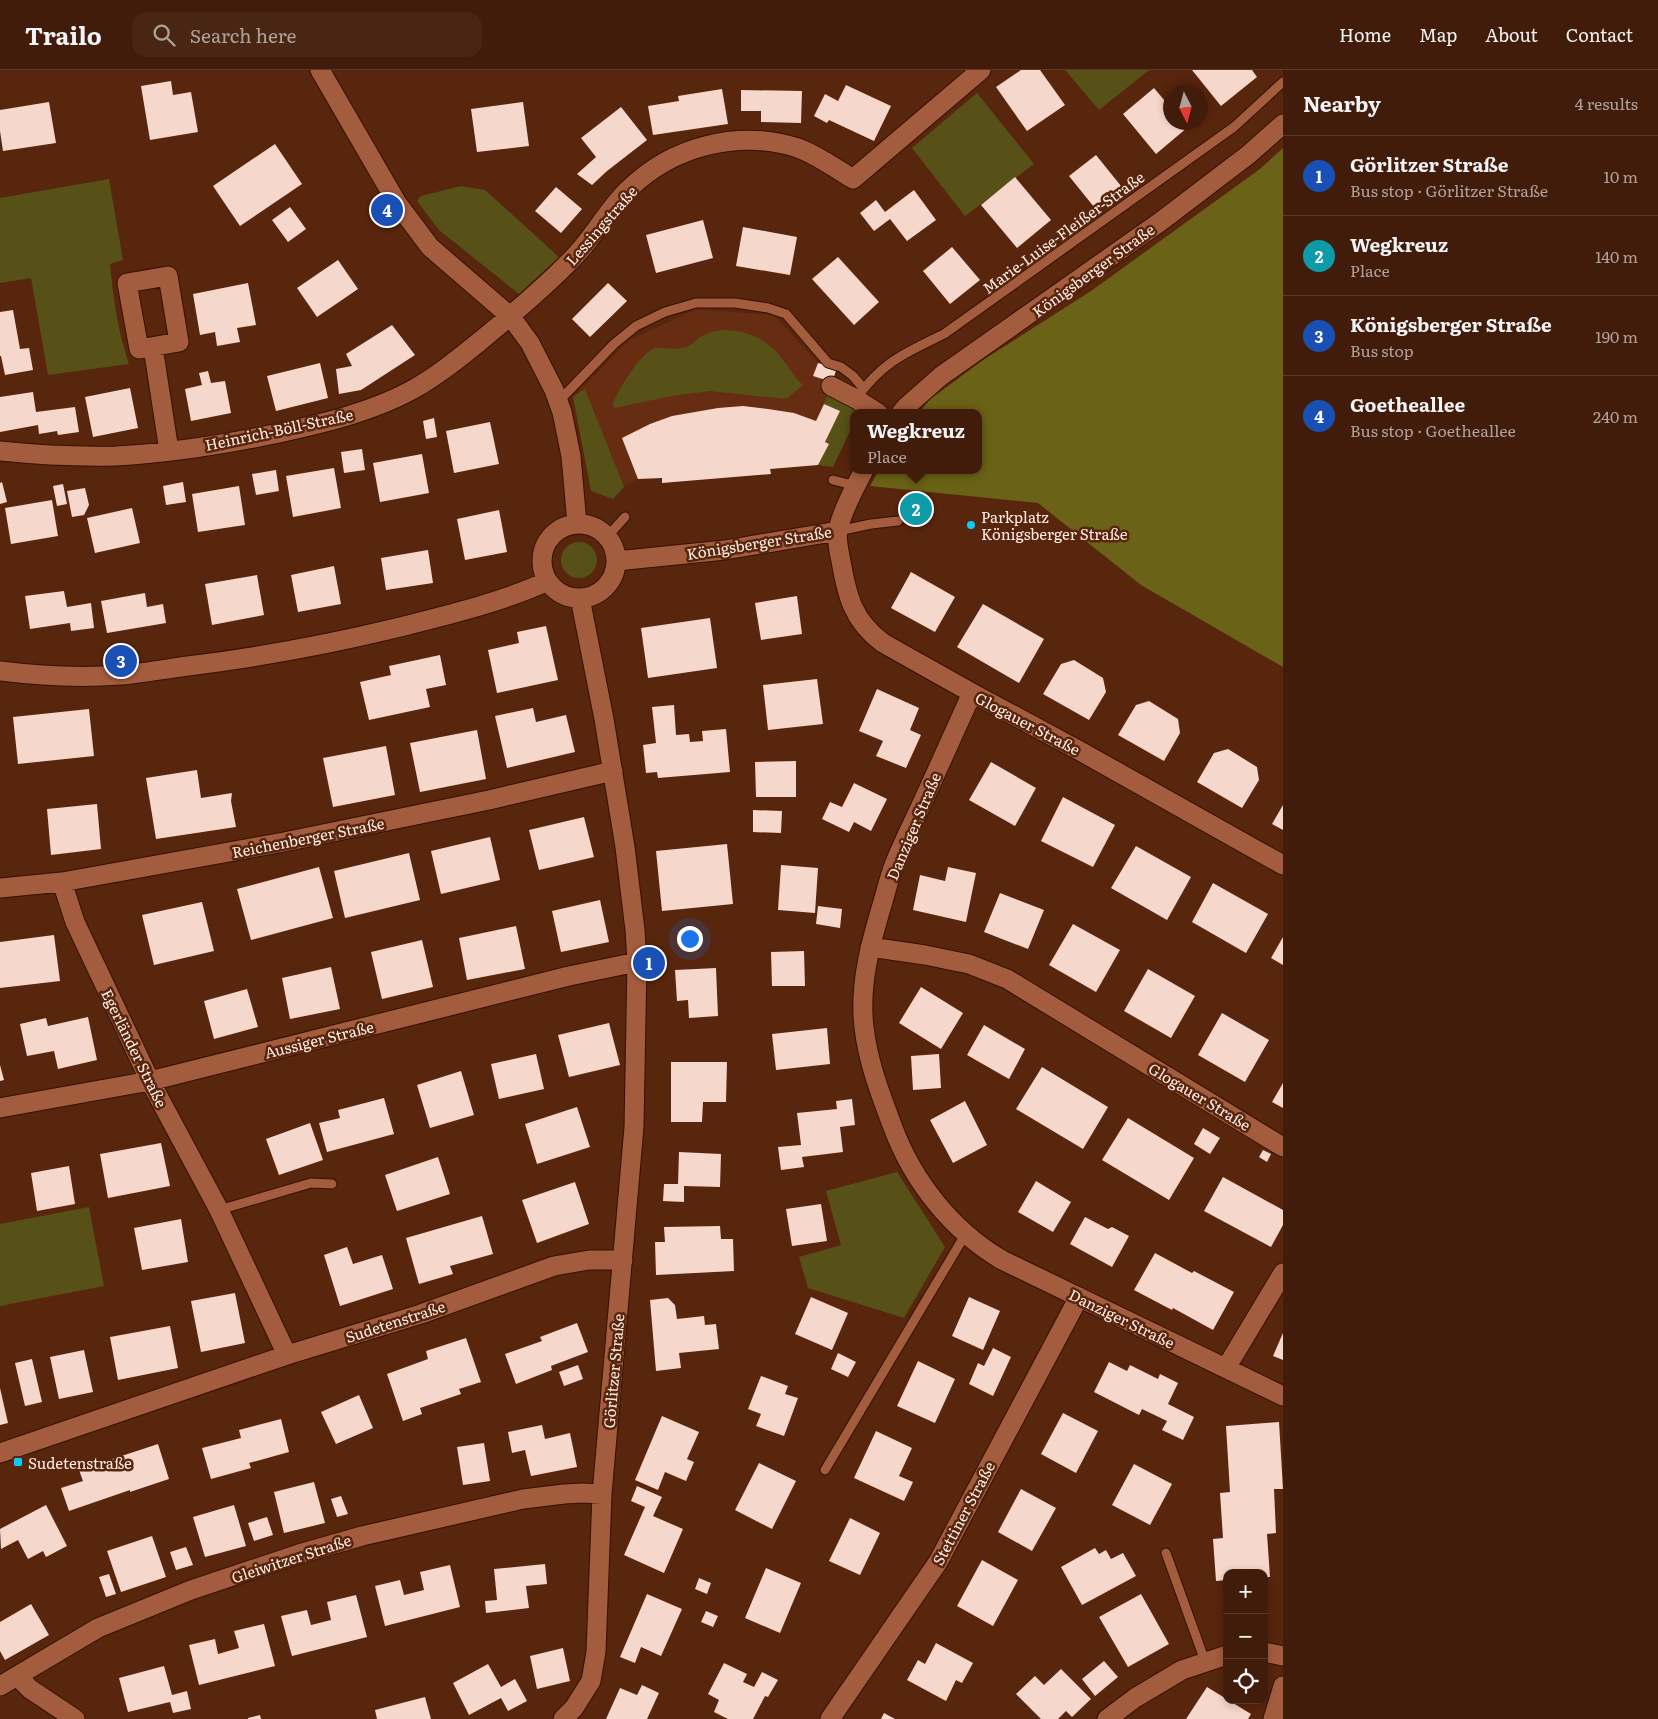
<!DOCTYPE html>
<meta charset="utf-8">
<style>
:root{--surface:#421c0a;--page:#492513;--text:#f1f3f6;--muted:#aea19c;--line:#5a3a2b;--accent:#ea580c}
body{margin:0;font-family:Literata,serif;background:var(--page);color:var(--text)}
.controls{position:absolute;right:15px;bottom:15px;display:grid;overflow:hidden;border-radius:10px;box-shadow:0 2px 8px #0003}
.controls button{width:45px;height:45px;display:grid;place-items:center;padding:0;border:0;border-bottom:1px solid var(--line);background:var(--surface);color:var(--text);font:25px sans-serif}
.compass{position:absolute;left:1163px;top:15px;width:45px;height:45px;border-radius:50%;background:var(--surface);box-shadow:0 2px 8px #0003;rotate:174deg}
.you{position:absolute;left:689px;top:868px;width:18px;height:18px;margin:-12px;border:4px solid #fff;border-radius:50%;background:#1a73e8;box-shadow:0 0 0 8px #1a73e833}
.badge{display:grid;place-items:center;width:32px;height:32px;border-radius:50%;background:var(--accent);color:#fff;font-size:16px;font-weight:700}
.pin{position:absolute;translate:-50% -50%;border:2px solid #fff;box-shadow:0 1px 5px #0006}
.popup{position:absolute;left:850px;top:339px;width:132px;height:65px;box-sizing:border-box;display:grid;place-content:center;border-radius:10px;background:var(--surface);filter:drop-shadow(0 1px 4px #0005);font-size:16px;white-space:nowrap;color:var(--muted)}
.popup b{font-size:19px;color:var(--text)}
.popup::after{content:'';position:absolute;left:50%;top:100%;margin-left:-10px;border:10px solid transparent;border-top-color:var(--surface)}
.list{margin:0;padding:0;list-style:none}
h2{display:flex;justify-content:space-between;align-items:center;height:65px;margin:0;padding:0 20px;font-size:21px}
h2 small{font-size:16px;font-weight:400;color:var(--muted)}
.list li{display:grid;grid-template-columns:32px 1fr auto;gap:15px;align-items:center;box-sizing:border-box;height:80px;padding:0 20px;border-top:1px solid var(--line)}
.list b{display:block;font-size:19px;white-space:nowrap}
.list p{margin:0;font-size:16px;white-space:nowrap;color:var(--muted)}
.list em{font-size:16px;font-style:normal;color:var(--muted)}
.icon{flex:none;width:28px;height:28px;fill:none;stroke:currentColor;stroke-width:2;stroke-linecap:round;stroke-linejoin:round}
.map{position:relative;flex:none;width:1283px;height:1649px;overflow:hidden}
header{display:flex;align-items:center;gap:30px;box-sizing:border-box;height:70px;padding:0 25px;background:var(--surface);border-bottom:1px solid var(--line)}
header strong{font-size:24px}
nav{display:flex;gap:28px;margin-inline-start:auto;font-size:18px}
.search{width:350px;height:45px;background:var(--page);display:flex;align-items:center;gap:12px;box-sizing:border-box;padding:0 18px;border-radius:15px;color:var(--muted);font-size:19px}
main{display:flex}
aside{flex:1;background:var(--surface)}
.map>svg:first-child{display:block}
.built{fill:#662d12}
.green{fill:#575117}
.forest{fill:#6a6216}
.building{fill:#f5d7cb}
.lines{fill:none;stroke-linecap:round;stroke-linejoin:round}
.lane-casing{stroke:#341103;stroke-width:11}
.street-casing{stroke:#341103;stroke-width:21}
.lane{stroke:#a45c3e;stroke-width:9}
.street{stroke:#a45c3e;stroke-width:19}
.poi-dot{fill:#0ecafa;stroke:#58250d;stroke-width:2}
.labels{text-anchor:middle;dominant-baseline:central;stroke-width:5;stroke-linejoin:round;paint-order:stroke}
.street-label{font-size:15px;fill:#ffeee7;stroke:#58250d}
.poi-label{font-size:15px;fill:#ffeee7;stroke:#58250d;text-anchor:start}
</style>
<header>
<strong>Trailo</strong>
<div class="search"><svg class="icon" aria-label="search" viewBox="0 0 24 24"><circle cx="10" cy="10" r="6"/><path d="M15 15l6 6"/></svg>Search here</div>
<nav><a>Home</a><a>Map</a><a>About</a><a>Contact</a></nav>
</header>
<main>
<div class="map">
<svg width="1283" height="1649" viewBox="0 0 1283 1649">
<rect width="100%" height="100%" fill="#58250d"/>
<path class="built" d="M696 239 774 245 818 293 837 298 831 316 840 341 825 372 829 374 818 395 771 399V404L662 413V408L638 409 624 417H610L573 327 630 270Z"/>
<path class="green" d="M1065 0H1149L1099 40Z
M977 23 1034 94 965 146 912 78Z
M109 109 123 190 110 194C113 227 118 262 129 294L48 305 31 208 0 213V128Z
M461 116 485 120 559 187 519 224 439 160 417 131 421 126Z
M725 260C748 260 770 271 783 290 790 299 795 308 803 315L786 329 710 321 672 326 614 338 613 334C617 321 642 281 655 278 665 277 675 281 686 277 692 275 696 270 702 266 709 262 717 261 725 260Z
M585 319 624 417 613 429 591 421 573 327Z
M827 325 860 342 854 343 853 355 833 397 818 395 829 374 825 372 840 341 824 334Z
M561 490a18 18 0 1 1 36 0a18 18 0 1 1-36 0Z
M897 1102 945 1177 904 1248 808 1218 799 1187 841 1175 826 1121Z
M89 1137 104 1216 0 1236V1154Z"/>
<path class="forest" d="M1283 78V597L1141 515 1038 433 870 416 879 400H978V343H919L929 330 983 290 1091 221 1260 99Z"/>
<path class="building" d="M1021 0H1040L1065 35 1027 61 996 17Z
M1192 0H1252L1257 7 1221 36Z
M171 11 173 25 191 22 198 62 150 70 141 16Z
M846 15 891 36 874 71 829 50 827 53 814 46 825 24 838 31Z
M1154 18 1170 37V52H1184L1188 57 1156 84 1123 44Z
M722 19 728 54 653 65 648 36 679 31 678 26Z
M741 20 802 21 801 53 761 52V41H741Z
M49 32 56 73 3 81 0 61V40Z
M523 32 529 76 477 82 471 39Z
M621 37 647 70 607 101 592 115 577 104 596 87 581 68Z
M275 74 302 114 240 156 213 116Z
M1096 85 1121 116 1094 137 1069 106Z
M1015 107 1051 150 1017 178 981 135Z
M556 117 582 139 561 163 535 141Z
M914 120 936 150 907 171 890 149 874 161 860 143 876 130 885 142Z
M290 137 306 159 288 172 272 150Z
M703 150 713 188 656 203 646 165Z
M743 157 797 167 790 205 736 196Z
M952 177 980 210 950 234 923 201Z
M838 187 879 232 854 255 812 209Z
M338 190 358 219 317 247 297 218Z
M248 213 256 255 237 258 240 272 217 276 215 262 200 265 193 224Z
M608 213 627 231 590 267 572 249Z
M13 240 20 279 29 278 33 300 5 305 1 286H0V242Z
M392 255 415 285 361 320 339 324 336 299 352 296 346 284Z
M320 293 328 328 276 341 267 306Z
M818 293 837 298 832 312 813 306Z
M208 301 211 313 225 311 231 343 191 351 185 319 202 315 199 303Z
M130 318 138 358 93 367 85 327Z
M33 322 36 342 75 337 79 362 58 365 57 361 39 364 38 355 0 362V327Z
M824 334 840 341 825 372 829 374 818 395 770 399 771 404 662 413V408L638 409 622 368 650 354 672 346 718 338 743 336 768 339 794 343 816 351Z
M434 348 437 367 426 369 423 351Z
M490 352 499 394 454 403 446 361Z
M362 379 365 400 344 403 341 382Z
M422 384 429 423 380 432 373 393Z
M334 398 341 438 293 447 286 406Z
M276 400 279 421 256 425 252 404Z
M2 412 7 432 0 434V413Z
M183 412 186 432 166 435 163 416Z
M63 414 67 434 57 436 53 416Z
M239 416 245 455 198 462 192 424Z
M85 418 89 435 84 445 72 447 67 421Z
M52 430 58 466 11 474 5 438Z
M132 438 140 473 95 483 87 448Z
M499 440 507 482 465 490 457 449Z
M428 480 433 513 386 520 381 488Z
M334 496 341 534 298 542 291 505Z
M911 502 955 527 935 562 891 538Z
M257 505 264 545 212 555 205 514Z
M64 521 67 537 91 533 94 558 71 561 70 553 30 559 25 526Z
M145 523 147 537 163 534 166 553 107 563 101 531Z
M797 526 802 564 761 570 755 533Z
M983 534 1044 569 1019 613 957 577Z
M710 548 717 598 648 608 641 558Z
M546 556 558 610 497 623 488 580 519 573 517 562Z
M440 585 446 615 426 619 430 637 369 650 360 612 391 605 389 596Z
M1074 590 1103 608 1106 622 1089 650 1043 624 1061 594Z
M817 609 823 654 768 660 763 615Z
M877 619 919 638 910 660 921 665 906 698 876 686 883 671 859 661Z
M1149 631 1178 649 1180 663 1164 691 1118 665 1136 635Z
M674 635 676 665 689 664 690 672 703 671 702 661 726 659 730 702 658 708 657 702 646 703 643 675 656 673 652 637Z
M533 638 536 652 566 645 575 682 507 698 495 646Z
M89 639 94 686 18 694 13 647Z
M477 660 486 709 420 722 410 673Z
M386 676 395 725 333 737 323 688Z
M1228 679 1257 697 1259 710 1242 738 1197 712 1214 683Z
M796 691V727H756L755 692Z
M991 692 1036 718 1015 756 969 730Z
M197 700 201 728 232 723 231 731 236 757 156 769 146 708Z
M854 713 887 729 871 761 854 752 849 762 822 749 830 732 842 737Z
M1063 727 1115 755 1093 797 1041 771Z
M97 734 101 779 51 785 47 739Z
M1283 735V760L1272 754Z
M753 740 782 741 781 763 753 762Z
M584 747 594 787 539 800 529 760Z
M490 767 500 810 441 824 431 781Z
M727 774 733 834 662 841 656 781Z
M1136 776 1191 807 1167 850 1111 818Z
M409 783 420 830 345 848 334 801Z
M781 795 818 798 815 843 778 840Z
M319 797 333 848 251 870 237 819Z
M948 797 976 803 966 852 913 840 920 805 945 811Z
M1213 813 1268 844 1246 883 1192 852Z
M1000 823 1044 840 1028 879 984 862Z
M600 830 609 872 561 882 552 841Z
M202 832 214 881 154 895 142 845Z
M818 836 842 839 840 858 816 854Z
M1073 854 1120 880 1096 922 1049 895Z
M516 856 525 899 467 910 459 868Z
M54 865 60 911 0 918V872Z
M1283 867V895L1271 888Z
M422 870 433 917 382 929 371 882Z
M804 881 805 916H772L771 882Z
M331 897 340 939 290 949 282 908Z
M716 898 718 946 689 948 688 930 677 931 675 900Z
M1148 899 1195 926 1171 968 1124 941Z
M921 917 963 943 941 979 899 953Z
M247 919 258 957 214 969 204 931Z
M1222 943 1269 970 1245 1012 1198 985Z
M88 947 97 990 58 999 54 981 27 986 20 954 46 948 48 956Z
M609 953 620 995 569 1007 558 965Z
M984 955 1025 979 1009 1009 967 985Z
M827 958 830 994 776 1000 772 964Z
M536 984 544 1019 499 1029 491 994Z
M939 984 941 1018 913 1020 911 986Z
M671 992H727L726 1032H703L702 1052H671Z
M0 995 4 1010 0 1011Z
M1042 997 1108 1037 1083 1079 1016 1039Z
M461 1001 474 1045 430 1058 417 1015Z
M1283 1013V1038L1272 1032Z
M384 1028 394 1064 327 1082 319 1053 340 1048 338 1040Z
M852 1029 855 1055 840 1057 843 1082 802 1087 804 1097 781 1100 778 1077 801 1075 797 1043 837 1039 836 1031Z
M965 1031 987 1075 953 1093 930 1050Z
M577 1037 590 1077 537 1094 525 1054Z
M1128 1048 1194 1088 1169 1130 1102 1090Z
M310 1053 323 1090 279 1105 266 1069Z
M1203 1058 1220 1068 1210 1084 1194 1074Z
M161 1073 170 1116 108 1128 100 1084Z
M1263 1080 1271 1084 1267 1092 1259 1087Z
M679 1082 721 1084 720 1117 684 1116V1132L663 1131 664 1114H678Z
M438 1087 450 1124 397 1141 385 1105Z
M69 1096 75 1134 37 1141 31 1103Z
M1223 1107 1283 1140V1155L1271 1177 1204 1141Z
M1036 1111 1071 1132 1053 1162 1018 1142Z
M575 1112 589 1154 537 1173 522 1130Z
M821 1134 827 1171 792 1176 786 1139Z
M482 1146 493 1184 450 1196 453 1204 419 1214 406 1168Z
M1085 1147 1108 1159 1112 1157 1129 1166 1112 1197 1070 1174Z
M181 1149 188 1192 142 1200 134 1158Z
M720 1156 721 1169H733L734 1201 656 1205 655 1172H665L664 1157Z
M347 1177 353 1194 382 1185 393 1219 340 1236 324 1185Z
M1155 1183 1192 1203 1194 1201 1234 1222 1213 1260 1173 1238 1172 1240 1134 1220Z
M235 1223 245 1273 201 1282 191 1231Z
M811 1227 848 1243 832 1280 795 1264Z
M969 1227 1000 1241 983 1280 952 1266Z
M668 1228 675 1235 677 1249 704 1246 705 1255 716 1254 719 1279 679 1283 681 1298 656 1301 650 1230Z
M577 1253 588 1282 551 1296 552 1300 516 1314 505 1284 542 1271 540 1267Z
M170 1256 178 1298 118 1310 110 1267Z
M1283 1263V1290L1273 1286Z
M466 1268 481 1312 459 1319 461 1324 420 1338 422 1344 403 1351 387 1304 428 1289 426 1281Z
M993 1278 1011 1287 993 1326 969 1314 978 1293 984 1296Z
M84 1280 93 1322 59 1329 50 1287Z
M838 1283 856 1292 848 1307 831 1299Z
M32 1289 42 1332 25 1336 15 1293Z
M918 1291 955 1309 935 1353 897 1336Z
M1109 1292 1127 1301 1130 1295 1158 1309 1160 1304 1178 1313 1168 1334 1194 1347 1183 1370 1162 1360 1167 1351 1142 1339 1139 1345 1094 1322Z
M578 1295 583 1309 564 1316 559 1302Z
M761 1306 788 1316 785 1324 798 1328 784 1366 756 1356 761 1344 748 1339Z
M0 1318 8 1353 0 1355Z
M359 1325 373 1358 336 1374 321 1342Z
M1063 1343 1098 1361 1076 1403 1041 1384Z
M662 1346 699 1362 687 1389 694 1392 686 1411 665 1402 658 1420 635 1410Z
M281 1349 289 1382 249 1393 251 1398 211 1409 202 1378 241 1368 239 1360Z
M1279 1352 1283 1419H1274L1276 1463 1267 1464 1270 1507H1264V1503H1227V1510L1216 1511 1213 1469 1223 1468 1220 1423 1230 1422 1226 1356Z
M542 1355 545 1369 570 1363 577 1397 531 1406 525 1380 512 1383 508 1362Z
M876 1361 912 1378 899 1406 913 1412 904 1431 854 1408Z
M484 1373 490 1411 463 1415 457 1377Z
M158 1374 169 1409 130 1422V1420L69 1441 61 1418 83 1411 79 1400Z
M759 1393 796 1411 772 1459 735 1440Z
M1134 1394 1172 1414 1150 1455 1112 1435Z
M314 1412 325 1453 284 1463 274 1422Z
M637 1416 662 1427 653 1446 683 1459 664 1503 624 1485 645 1437 631 1431Z
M1021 1419 1056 1438 1032 1481 998 1462Z
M341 1426 348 1444 337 1447 331 1429Z
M46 1435 67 1476 46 1487 43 1481 28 1489 18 1470 1 1479 0 1459Z
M234 1435 246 1476 205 1487 193 1447Z
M267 1447 273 1465 254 1471 248 1453Z
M850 1448 880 1463 860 1505 829 1491Z
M152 1466 166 1507 121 1522 107 1481Z
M186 1477 193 1495 176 1500 170 1482Z
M1095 1478 1099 1484 1106 1480 1111 1489 1123 1483 1136 1506 1082 1535 1061 1497Z
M982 1490 1018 1510 993 1556 957 1536Z
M545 1494 547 1514 526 1516 529 1538 486 1543 485 1531 497 1530 494 1499Z
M450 1495 460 1537 385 1556 375 1516 400 1510 404 1525 424 1520 420 1502Z
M766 1498 801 1513 780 1563 745 1548Z
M109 1504 116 1524 106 1527 99 1507Z
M699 1508 711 1513 707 1524 695 1519Z
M647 1524 682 1539 661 1586 641 1577 635 1593 620 1587Z
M1141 1524 1169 1574 1128 1597 1099 1547Z
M356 1525 367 1567 292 1586 281 1546 307 1540 311 1555 331 1550 327 1532Z
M31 1534 49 1565 5 1590 0 1581V1552Z
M706 1541 718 1546 713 1557 701 1552Z
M264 1554 275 1596 199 1615 189 1575 215 1569 218 1584 239 1578 234 1561Z
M936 1573 973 1593 962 1613 956 1610 946 1631 907 1610 918 1590 925 1594Z
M563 1578 570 1611 537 1619 530 1586Z
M1104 1591 1118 1607 1095 1626 1082 1609Z
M724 1593 747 1604 743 1612 754 1617 762 1602 778 1610 768 1627 765 1626 753 1649H728L714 1642 719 1630 708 1624Z
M488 1594 501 1617 515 1609 527 1631 508 1641 501 1628 469 1645 453 1613Z
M164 1596 172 1625 187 1621 191 1639 173 1643 170 1632 128 1642 119 1608Z
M1061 1599 1091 1629 1072 1647 1066 1641 1058 1649H1041L1016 1624 1035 1606 1044 1615Z
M642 1615 659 1623 647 1649H606L620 1618 637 1625Z
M1207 1617 1251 1644 1248 1649H1186Z
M425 1627 431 1649H377L375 1640Z
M884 1643 895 1649H881Z
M260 1645 261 1649H248V1648Z"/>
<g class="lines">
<g class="lane-casing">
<path id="lane" d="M856 329C882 292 905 283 944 264L1234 57 1283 12
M558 332 614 274 636 256 665 242 696 233H735L768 238 786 244 828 293 841 297 853 306 863 318
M833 410 856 416
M838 461 871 454 898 451
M607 467 625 447
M219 1140 311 1113 332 1114
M825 1400 965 1165
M1166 1483 1205 1591"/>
</g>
<g class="street-casing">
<path id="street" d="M320 0 397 133 430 177 511 247 530 273 554 320 562 342 571 386 577 454
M168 206 179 272 139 279 127 213Z
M153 277 169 381
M831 316 856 329 878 343
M901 343 907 336 941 306 1160 152 1248 85 1283 54
M0 381C39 385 77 387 116 386 171 383 226 374 279 363 325 353 371 342 412 320 437 306 458 289 479 272 512 245 544 218 573 188 594 167 607 140 628 120 672 76 739 59 798 78 817 85 835 98 853 109L981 0
M864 400C855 417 842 441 838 460 836 469 839 482 841 491 847 526 853 551 883 573L972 623 1080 681 1283 795
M542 491a37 37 0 1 1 74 0a37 37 0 1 1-74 0Z
M616 491 725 480 838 461
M0 601C40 606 81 608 121 605 143 603 166 599 188 596 260 587 326 575 396 558 448 545 499 533 548 511
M972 623C956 658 941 692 925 727 915 749 903 772 894 795 889 808 886 822 882 835 870 875 859 916 864 957 868 992 880 1023 892 1055 912 1110 951 1160 1002 1190L1283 1326
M62 812 75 852 150 1011 219 1140 287 1285
M0 818 62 812 284 772 489 730 613 701
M870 877 925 885 969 894 1007 909 1283 1077
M0 1038 150 1011 569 906 637 892
M1226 1298 1283 1203
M0 1383 287 1285 421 1244 554 1196 589 1190H623
M1264 1582 1283 1586
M17 1606 30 1619 75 1649
M0 1616 98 1558 191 1520 299 1484 362 1466 523 1429 564 1424 583 1423 602 1424
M563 1649 574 1638 591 1611 596 1582 602 1424 634 1057 637 892 635 860 625 777 604 649 580 528
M830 1649 938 1492 1079 1227
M1107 1649 1135 1628 1182 1600 1227 1585
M1273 1649 1283 1616"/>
</g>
<use href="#lane" class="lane"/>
<use href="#street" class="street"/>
</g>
<g class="poi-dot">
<circle cx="971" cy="455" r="5"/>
<rect x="13" y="1387" width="10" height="10" rx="2.5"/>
</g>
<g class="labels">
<g class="street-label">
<text transform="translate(601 155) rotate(-49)">Lessingstraße</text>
<text transform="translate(1063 162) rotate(-36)">Marie-Luise-Fleißer-Straße</text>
<text transform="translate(1093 200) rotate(-36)">Königsberger Straße</text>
<text transform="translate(279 359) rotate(-12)">Heinrich-Böll-Straße</text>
<text transform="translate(759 472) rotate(-9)">Königsberger Straße</text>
<text transform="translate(1028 653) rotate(28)">Glogauer Straße</text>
<text transform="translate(913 756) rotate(-67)">Danziger Straße</text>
<text transform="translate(308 767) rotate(-11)">Reichenberger Straße</text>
<text transform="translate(319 969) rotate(-14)">Aussiger Straße</text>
<text transform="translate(135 978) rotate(64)">Egerländer Straße</text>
<text transform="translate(1200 1026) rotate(31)">Glogauer Straße</text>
<text transform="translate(1122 1248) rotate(26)">Danziger Straße</text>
<text transform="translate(395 1251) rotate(-18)">Sudetenstraße</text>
<text transform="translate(613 1301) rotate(-85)">Görlitzer Straße</text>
<text transform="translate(963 1443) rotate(-62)">Stettiner Straße</text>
<text transform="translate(291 1488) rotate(-18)">Gleiwitzer Straße</text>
</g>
<g class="poi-label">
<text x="981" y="446">Parkplatz<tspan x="981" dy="17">Königsberger Straße</tspan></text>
<text x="28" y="1392">Sudetenstraße</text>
</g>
</g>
</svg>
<div class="controls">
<button>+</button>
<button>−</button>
<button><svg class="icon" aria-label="locate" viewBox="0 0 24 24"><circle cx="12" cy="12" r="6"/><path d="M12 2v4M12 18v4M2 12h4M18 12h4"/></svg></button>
</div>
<svg class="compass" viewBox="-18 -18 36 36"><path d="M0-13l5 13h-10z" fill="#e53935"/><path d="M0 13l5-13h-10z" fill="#aea19c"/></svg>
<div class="you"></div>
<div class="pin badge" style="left:649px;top:893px;background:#1a4fb4">1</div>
<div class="pin badge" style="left:916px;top:439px;background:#0f9aa8">2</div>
<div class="popup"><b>Wegkreuz</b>Place</div>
<div class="pin badge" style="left:121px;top:591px;background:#1a4fb4">3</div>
<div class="pin badge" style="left:387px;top:140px;background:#1a4fb4">4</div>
</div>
<aside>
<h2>Nearby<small>4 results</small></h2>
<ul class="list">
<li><span class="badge" style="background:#1a4fb4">1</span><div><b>Görlitzer Straße</b><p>Bus stop · Görlitzer Straße</p></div><em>10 m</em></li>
<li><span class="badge" style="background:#0f9aa8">2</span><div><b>Wegkreuz</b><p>Place</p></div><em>140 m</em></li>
<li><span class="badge" style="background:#1a4fb4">3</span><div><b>Königsberger Straße</b><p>Bus stop</p></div><em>190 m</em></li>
<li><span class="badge" style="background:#1a4fb4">4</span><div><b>Goetheallee</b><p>Bus stop · Goetheallee</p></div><em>240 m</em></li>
</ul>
</aside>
</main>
